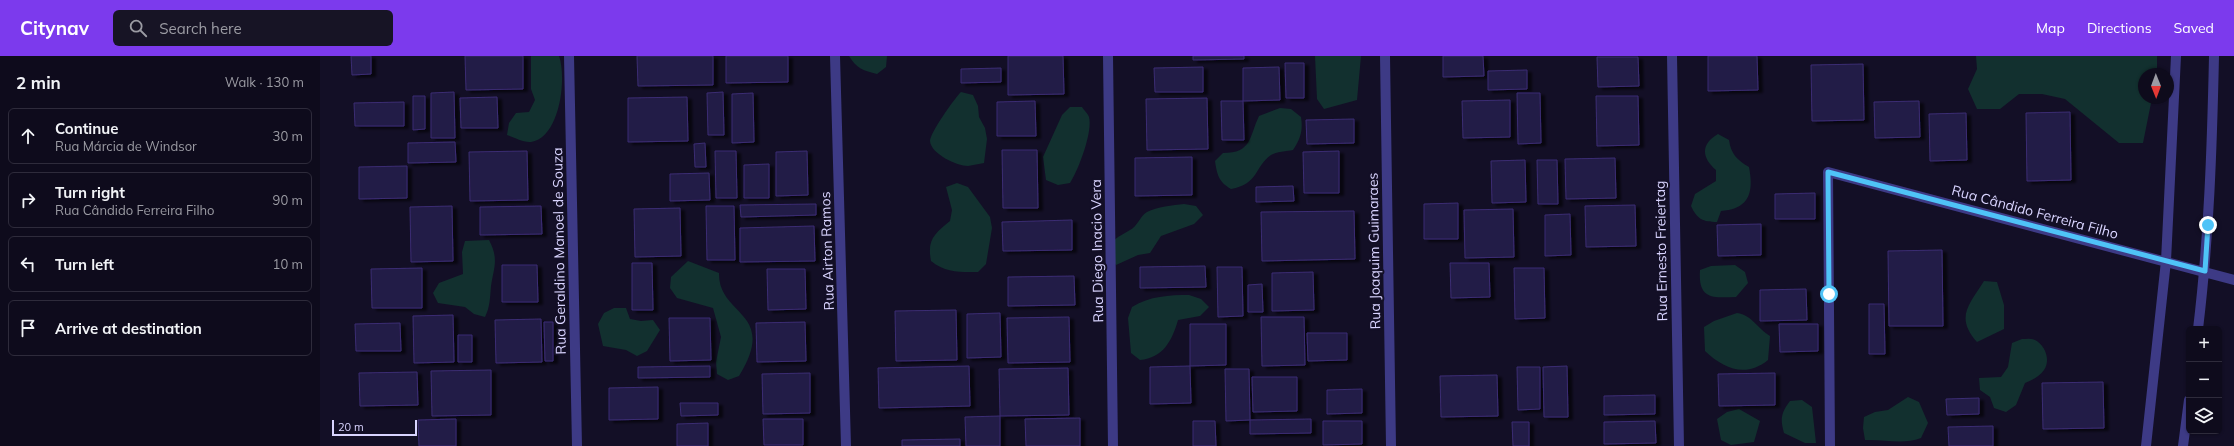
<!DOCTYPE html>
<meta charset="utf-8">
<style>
:root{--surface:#0e0b1c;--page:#171425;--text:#f1f3f6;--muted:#9b9ba3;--line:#2e2b3b;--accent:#7c3aed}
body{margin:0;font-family:Mulish,sans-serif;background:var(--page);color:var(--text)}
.controls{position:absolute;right:12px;bottom:12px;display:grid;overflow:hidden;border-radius:6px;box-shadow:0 1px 3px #0004}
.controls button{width:36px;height:36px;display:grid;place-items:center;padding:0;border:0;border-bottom:1px solid var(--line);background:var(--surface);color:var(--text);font:20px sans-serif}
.compass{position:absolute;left:1818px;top:12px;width:36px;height:36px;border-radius:50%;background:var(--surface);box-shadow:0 1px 3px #0004;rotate:179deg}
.scale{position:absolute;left:12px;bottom:10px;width:85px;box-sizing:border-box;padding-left:4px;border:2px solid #d9d4ff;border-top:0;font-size:11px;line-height:14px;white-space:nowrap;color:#d9d4ff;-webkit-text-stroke:3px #130f26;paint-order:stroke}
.stop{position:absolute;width:12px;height:12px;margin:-9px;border:3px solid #4fc3f7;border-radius:50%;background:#fff}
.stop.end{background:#4fc3f7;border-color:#fff;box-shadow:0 1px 4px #0008}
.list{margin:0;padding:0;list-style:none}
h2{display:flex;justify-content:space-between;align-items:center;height:52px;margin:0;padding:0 16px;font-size:17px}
h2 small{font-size:13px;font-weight:400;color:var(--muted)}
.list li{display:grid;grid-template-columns:26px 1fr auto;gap:12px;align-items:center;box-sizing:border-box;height:56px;margin:0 8px 8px;padding:0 8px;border:1px solid var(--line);border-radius:6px}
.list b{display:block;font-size:15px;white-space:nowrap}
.list p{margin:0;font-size:13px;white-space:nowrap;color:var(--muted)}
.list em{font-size:13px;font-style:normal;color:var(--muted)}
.icon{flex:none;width:22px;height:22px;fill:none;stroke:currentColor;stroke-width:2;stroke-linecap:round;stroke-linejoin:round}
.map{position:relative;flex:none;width:1914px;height:390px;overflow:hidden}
header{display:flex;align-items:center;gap:24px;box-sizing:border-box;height:56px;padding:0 20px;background:var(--accent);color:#fff}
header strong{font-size:19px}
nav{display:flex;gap:22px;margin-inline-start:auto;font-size:14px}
.search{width:280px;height:36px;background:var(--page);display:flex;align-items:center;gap:10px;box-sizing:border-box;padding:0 14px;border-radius:6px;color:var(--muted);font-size:15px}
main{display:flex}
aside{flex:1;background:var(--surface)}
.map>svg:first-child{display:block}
.green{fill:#12302f}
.building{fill:#241b47;stroke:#3b2d73;filter:url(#shadow)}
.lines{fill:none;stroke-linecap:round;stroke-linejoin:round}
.minor{stroke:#3d3a85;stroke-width:10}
.route{stroke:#4fc3f7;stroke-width:5}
.labels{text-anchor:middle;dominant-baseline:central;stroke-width:4;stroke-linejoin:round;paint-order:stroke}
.street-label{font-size:14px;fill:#d9d4ff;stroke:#130f26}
</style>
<header>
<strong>Citynav</strong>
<div class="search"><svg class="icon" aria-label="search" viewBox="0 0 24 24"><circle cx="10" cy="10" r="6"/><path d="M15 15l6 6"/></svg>Search here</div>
<nav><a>Map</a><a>Directions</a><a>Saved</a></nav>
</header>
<main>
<aside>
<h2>2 min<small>Walk · 130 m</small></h2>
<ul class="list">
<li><svg class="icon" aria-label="ahead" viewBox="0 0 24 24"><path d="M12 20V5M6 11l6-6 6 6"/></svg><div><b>Continue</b><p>Rua Márcia de Windsor</p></div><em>30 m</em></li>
<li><svg class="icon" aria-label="right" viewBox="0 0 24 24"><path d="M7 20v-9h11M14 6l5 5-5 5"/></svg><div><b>Turn right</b><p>Rua Cândido Ferreira Filho</p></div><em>90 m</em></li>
<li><svg class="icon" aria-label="left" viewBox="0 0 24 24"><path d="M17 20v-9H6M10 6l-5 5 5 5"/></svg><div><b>Turn left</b></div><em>10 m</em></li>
<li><svg class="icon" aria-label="arrive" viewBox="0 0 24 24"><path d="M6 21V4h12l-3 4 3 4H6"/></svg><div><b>Arrive at destination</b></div></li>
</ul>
</aside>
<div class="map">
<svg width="1914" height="390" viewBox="0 0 1914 390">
<defs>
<filter id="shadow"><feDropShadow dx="4.5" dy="2.5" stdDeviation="1" flood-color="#0009"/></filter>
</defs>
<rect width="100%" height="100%" fill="#130f26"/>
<path class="green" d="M211 0H239C247 22 240 82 211 86 204 87 193 81 187 79L189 67 196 57 209 56 215 44 211 33Z
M529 0H567L566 11 557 18C544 15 536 12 529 0Z
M995 0H1041L1037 44 1004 53 997 43Z
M1656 0H1837V18H1824V42H1832L1823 87H1799L1745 43 1722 38H1699L1680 53H1657L1648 33 1657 13Z
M641 36 653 39 658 50 659 61 665 72 667 83 664 107C659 108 653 109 648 110 637 110 611 98 610 85 610 77 634 43 641 36Z
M750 51H762C764 54 768 58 769 61 773 76 758 115 750 127L738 129 726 124 723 101 742 59Z
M960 52 971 53 981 61C983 74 981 82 973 94 967 95 956 96 951 99 934 111 939 128 911 133 899 126 897 119 895 105L903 97C932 97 929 81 939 60Z
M1398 78 1409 84C1411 98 1417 104 1429 111 1434 137 1429 153 1401 155L1397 166C1383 166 1377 163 1371 150L1375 138 1396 125V114C1381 101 1381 88 1398 78Z
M637 127 648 131 670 161 672 172 666 208 658 216C639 216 626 217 611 205 607 184 614 178 630 165L632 154 626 131Z
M864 148 876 150 883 159 874 168 841 180 830 197 818 199 796 209C782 188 793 184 810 174 817 171 820 160 827 156 837 151 853 149 864 148Z
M169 184C179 203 174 211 171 230 170 242 170 251 165 261L154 258 145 251 118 247 113 237 119 227 143 218 142 196 145 185Z
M368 205 399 217C398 261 459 255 419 320L408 324 397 318 396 306 401 281 393 252 357 242 350 232 351 221Z
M1415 209 1425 216 1428 227 1416 241C1392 242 1378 243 1380 214L1391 210Z
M1664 225 1677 226 1684 249V273L1657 286C1635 261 1649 249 1664 225Z
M869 239 881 243 889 251 880 260 858 264C852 285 843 302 820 304L811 297 808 262 812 251C830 240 849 239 869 239Z
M294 252H306L310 263 321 265 333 264 340 274 327 295 317 300 306 294 283 290 278 268 284 257Z
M1417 257C1432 259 1438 273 1450 280L1448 304C1426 322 1404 313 1385 295L1384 271 1394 265Z
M1702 283C1706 283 1711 282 1715 284 1725 289 1731 304 1724 314 1719 321 1712 324 1705 327L1696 349 1686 356 1674 352 1670 341 1660 334 1659 322 1681 321 1688 311 1692 287Z
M1588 341 1599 346 1608 367 1601 382C1582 389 1565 383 1545 384L1543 372 1544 361 1555 356 1568 354Z
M1482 344 1492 351 1496 387H1485L1464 377C1460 363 1461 357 1470 345Z
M1419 353 1440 365 1434 386 1411 389 1401 384 1397 363 1407 356Z"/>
<path class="building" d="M31 0H51V18L32 19Z
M145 0H203V33L146 34Z
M317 0H393V29L318 30Z
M406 0H468V26L406 27Z
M688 0H743L744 38 688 39Z
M873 0H924V3L873 4Z
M1123 0H1163L1164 20 1123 21Z
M1388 0H1437L1438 34 1388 35Z
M1277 1H1318L1319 30 1278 31Z
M965 7H984V42H966Z
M1543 8 1544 64 1492 65 1491 9Z
M883 11V36H835L834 12Z
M959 11 960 44 923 45V12Z
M681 12V26L641 27V13Z
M1207 14V33L1168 34V15Z
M134 36 135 82H111V37Z
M403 36 404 79H388L387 37Z
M433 37 434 86 412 87V38Z
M1197 37H1220L1221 87 1198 88Z
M93 40H105V73L93 74Z
M1276 40H1318L1319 89 1277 90Z
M177 41 178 72H141L140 42Z
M367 41 368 85 308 86V42Z
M887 42 888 93 827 94 826 43Z
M1190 44V81L1143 82 1142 45Z
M715 45 716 80H677V46Z
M901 45H923L924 84H902Z
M1599 45 1600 81 1555 82 1554 46Z
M84 46V70H35L34 47Z
M1750 56 1751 124 1707 125 1706 57Z
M1646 57 1647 104 1610 105 1609 58Z
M1034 63V87L987 88 986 64Z
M135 86 136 106 88 107V87Z
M385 87 386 111H375L374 88Z
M682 94H717L718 152H683Z
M207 95 208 144 150 145 149 96Z
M395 95H416L417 142H396Z
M487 95 488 139 456 140V96Z
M1019 95V137H984L983 96Z
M872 101V139L815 140V102Z
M1295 102 1296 142 1246 143 1245 103Z
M1205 104 1206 146 1172 147 1171 105Z
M1217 104H1237L1238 148H1218Z
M449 108V142H424V109Z
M87 110V142L39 143V111Z
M389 117 390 144 350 145V118Z
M973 130 974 145 936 146V131Z
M1495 137V163H1455V138Z
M1138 147V183H1104V148Z
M496 148V159L421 161 420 149Z
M1315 149 1316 190 1266 191 1265 150Z
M132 150 133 205 91 206 90 151Z
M221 150 222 178 160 179V151Z
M386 150H414L415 204H387Z
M360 152 361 200 315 201 314 153Z
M1193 153 1194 201 1145 202 1144 154Z
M1034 155 1035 203 942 205 941 156Z
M1250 158 1251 199 1225 200V159Z
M752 164V194L683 195 682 166Z
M1441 168V199L1398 200 1397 169Z
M494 170 495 205 420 206V172Z
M1622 194 1623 270H1569L1568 195Z
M312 207H332L333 254H312Z
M1130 207H1169L1170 241 1131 242Z
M182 209H217L218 246H182Z
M885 210 886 231 820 232V211Z
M897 211H922L923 260 898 261Z
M102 212V252H52L51 213Z
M1194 212H1224L1225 262 1195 263Z
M447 213H485L486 253 448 254Z
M993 216 994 254 952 255V217Z
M754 220 755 249 688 250V221Z
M942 228 943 256H928V229Z
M1486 233 1487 264 1440 265V234Z
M1549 248H1564L1565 298H1549Z
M636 254 637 304 576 305 575 255Z
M680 257 681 301 647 302V258Z
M133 259 134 306 94 307 93 260Z
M749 261 750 306 688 307 687 262Z
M941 261H984L985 309 942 310Z
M349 262H390L391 304 350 305Z
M221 263 222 306 176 307 175 264Z
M224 266H233V305H225Z
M485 266 486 305 437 306 436 267Z
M80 267 81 295H36L35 268Z
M870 268H906V309L870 310Z
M1459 268H1498V295L1460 296Z
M987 277H1027V304L988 305Z
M138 279H152V306H138Z
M390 310V321L318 322V311Z
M649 310 650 350 559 352 558 312Z
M870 310 871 347 830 348V311Z
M1247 310 1248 361H1224L1223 311Z
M1197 311H1220V353L1198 354Z
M748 312 749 359 680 360 679 313Z
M905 313H929L930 364 906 365Z
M171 314V359L112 360 111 315Z
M97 316 98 349 40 350 39 317Z
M490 317V357L443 358 442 318Z
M1455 317V349L1399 350 1398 318Z
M1177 319 1178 360 1121 361 1120 320Z
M932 321H977V355L933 356Z
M1783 326 1784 372 1723 373 1722 327Z
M338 331V363L289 364V332Z
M1042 333V357L1007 358V334Z
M1335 339V358L1284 359V340Z
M1659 342V358L1627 359 1626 343Z
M360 347H398V359L361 360Z
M680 360V390H646L645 361Z
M760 362V390H706L705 363Z
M136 363V390H99L98 364Z
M443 363H483V389H444Z
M991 363V377L930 378V364Z
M873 365H895L896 390H873Z
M1003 365H1042V388L1003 389Z
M1335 365 1336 387 1284 388V366Z
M1192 366H1209V390H1193Z
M388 367V390H357V368Z
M1673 370V390H1629L1628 371Z
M640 383V390H582V384Z"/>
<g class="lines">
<path class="minor" d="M249 0 257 390
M515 0 526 390
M788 0 793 390
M1065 0 1071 390
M1352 0 1359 390
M1878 273C1889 182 1892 92 1894 0
M1510 390 1508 116 1914 224
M1826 390 1846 205 1856 0
M1863 390 1869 344"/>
</g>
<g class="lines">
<path class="route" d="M1509 238 1508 116 1885 215 1888 169"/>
</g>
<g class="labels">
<g class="street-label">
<text transform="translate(1715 156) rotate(15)">Rua Cândido Ferreira Filho</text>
<text transform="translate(239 195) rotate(-91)">Rua Geraldino Manoel de Souza</text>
<text transform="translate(507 195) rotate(-92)">Rua Airton Ramos</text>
<text transform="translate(777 195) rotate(-91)">Rua Diego Inacio Vera</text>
<text transform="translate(1054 195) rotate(-91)">Rua Joaquim Guimaraes</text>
<text transform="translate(1341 195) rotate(-91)">Rua Ernesto Freiertag</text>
</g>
</g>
</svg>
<div class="controls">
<button>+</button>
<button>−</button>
<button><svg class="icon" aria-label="layers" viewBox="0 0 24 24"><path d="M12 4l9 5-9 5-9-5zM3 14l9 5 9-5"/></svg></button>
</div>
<svg class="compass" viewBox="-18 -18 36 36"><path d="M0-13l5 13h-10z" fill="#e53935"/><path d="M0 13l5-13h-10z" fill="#9b9ba3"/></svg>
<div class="scale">20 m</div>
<div class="stop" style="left:1509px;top:238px"></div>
<div class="stop end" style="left:1888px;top:169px"></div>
</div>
</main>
